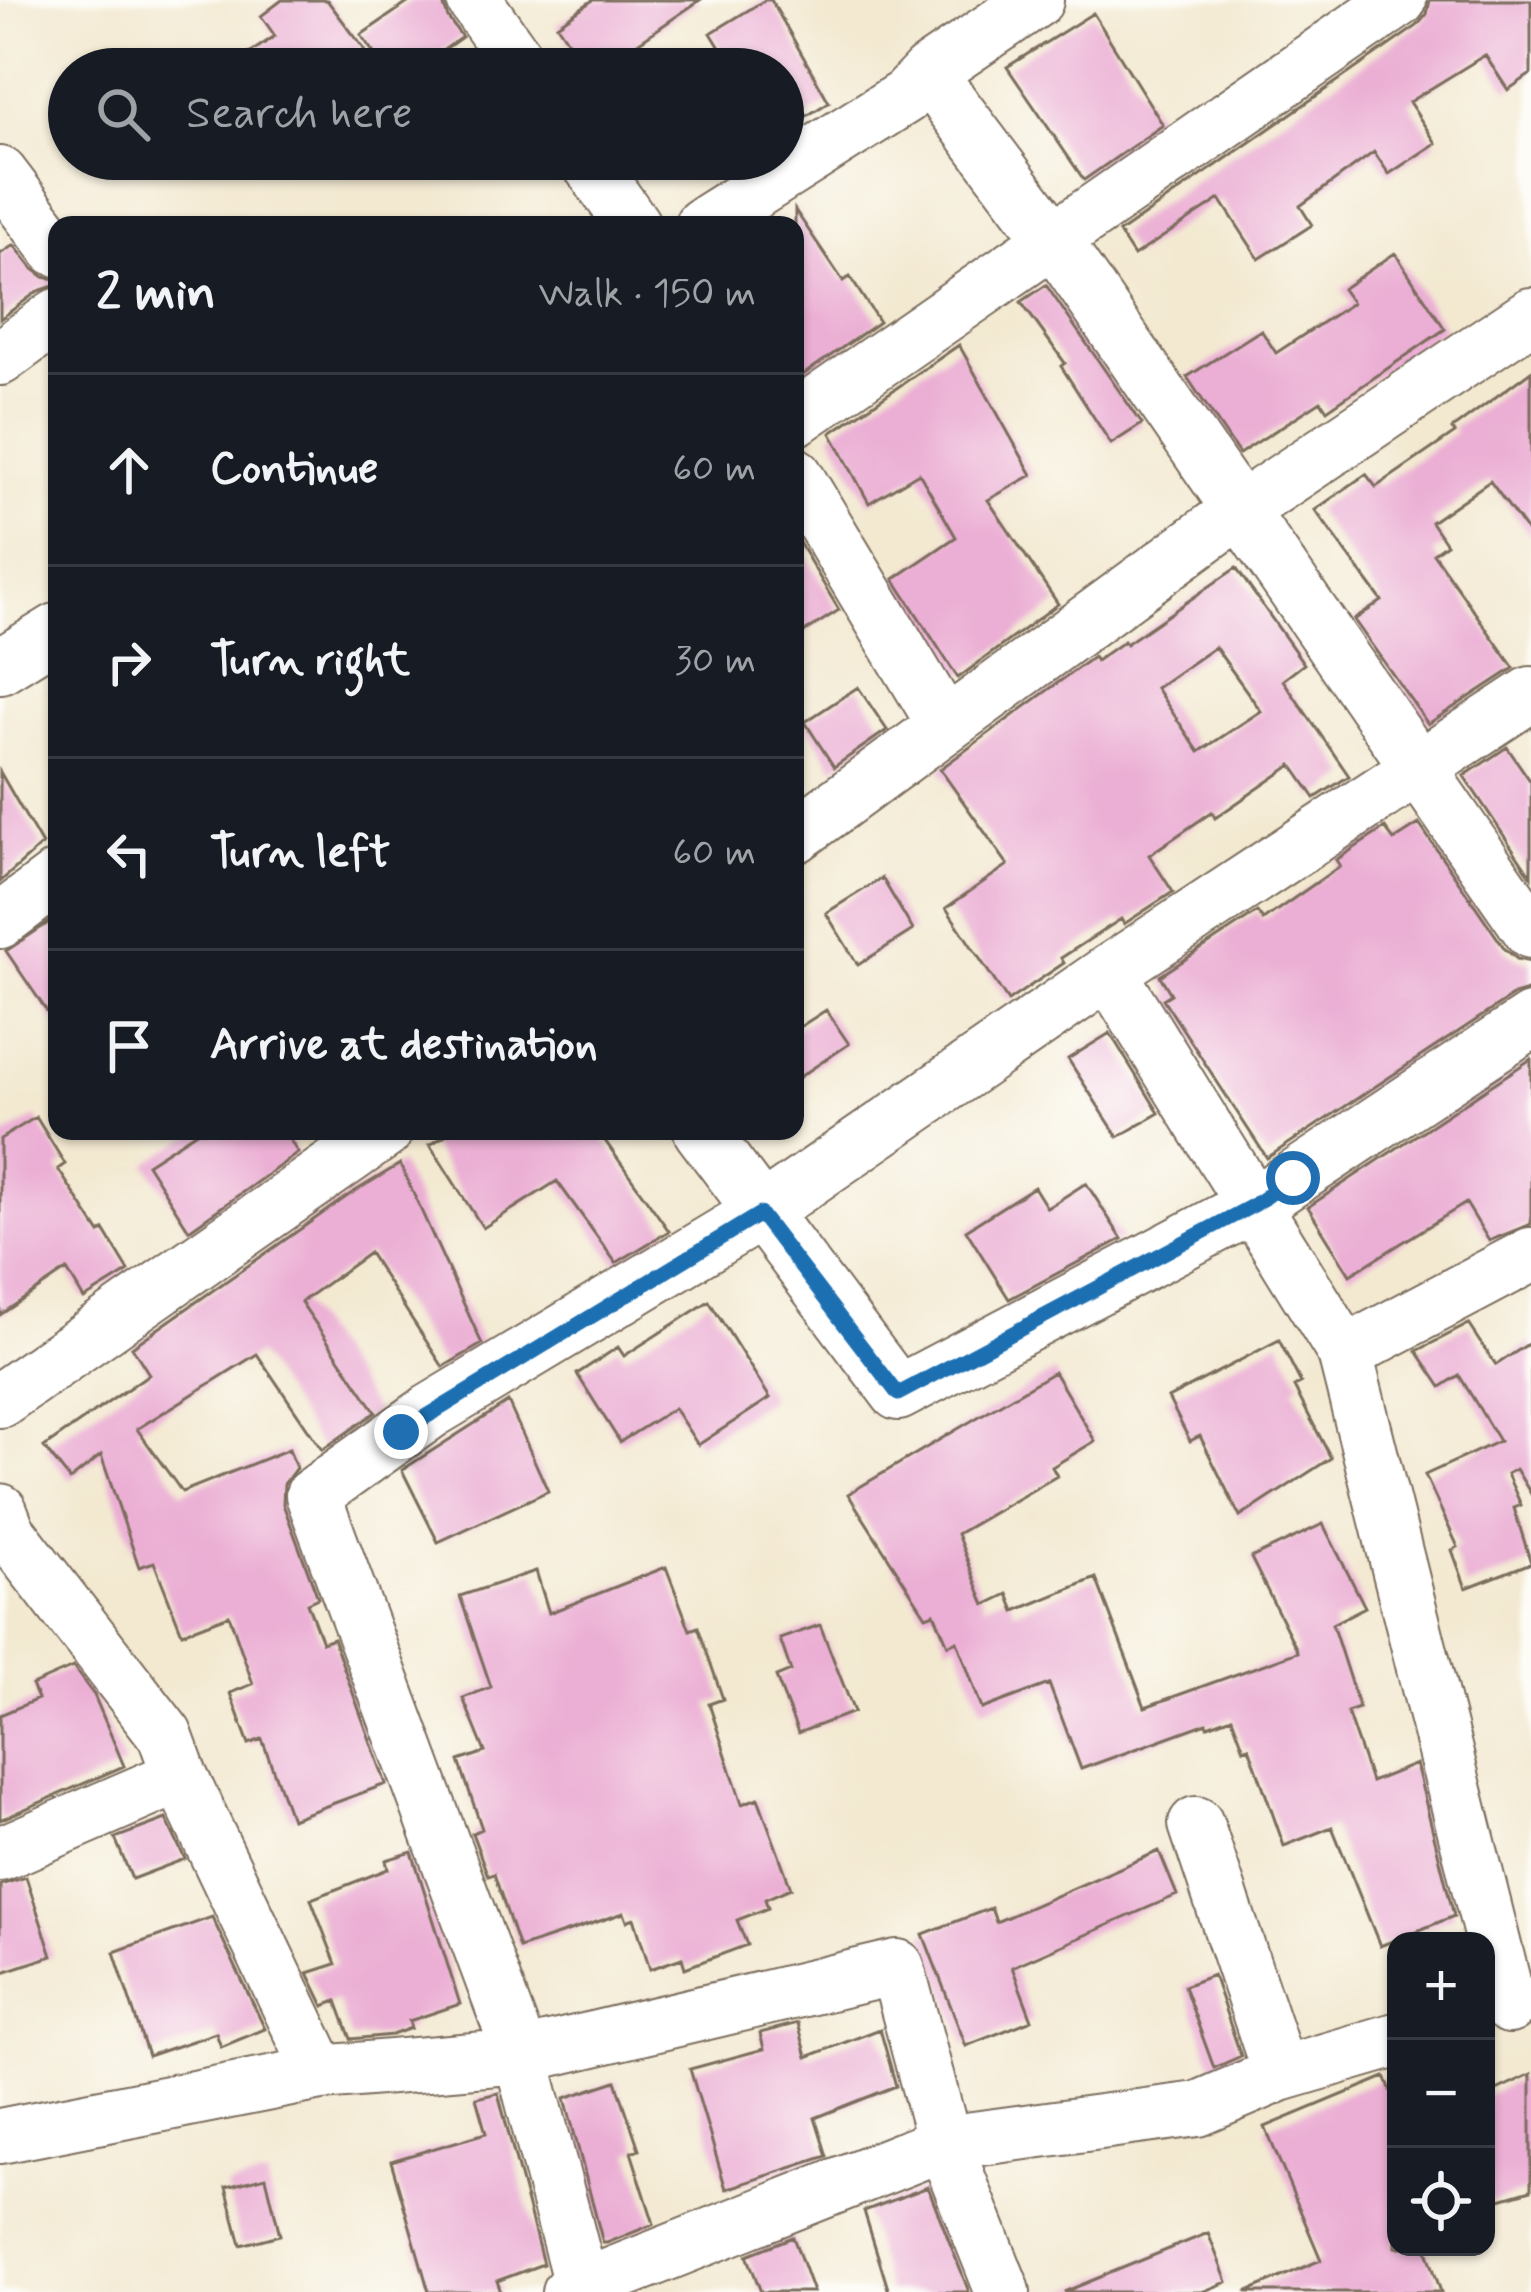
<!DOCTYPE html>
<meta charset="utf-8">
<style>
:root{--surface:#171b24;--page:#20242c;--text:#f1f3f6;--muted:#9ea1a6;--line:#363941}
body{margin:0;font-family:Mynerve,sans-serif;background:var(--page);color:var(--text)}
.controls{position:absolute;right:36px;bottom:36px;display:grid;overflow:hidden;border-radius:24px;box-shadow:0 3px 9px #0004}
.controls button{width:108px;height:108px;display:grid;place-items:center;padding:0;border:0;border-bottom:3px solid var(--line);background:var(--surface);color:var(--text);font:60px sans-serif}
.stop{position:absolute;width:36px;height:36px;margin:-27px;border:9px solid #1f6fb2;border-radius:50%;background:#fff}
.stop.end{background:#1f6fb2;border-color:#fff;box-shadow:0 3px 12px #0008}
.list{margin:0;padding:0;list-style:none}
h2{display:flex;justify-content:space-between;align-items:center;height:156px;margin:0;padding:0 48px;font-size:51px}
h2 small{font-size:39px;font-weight:400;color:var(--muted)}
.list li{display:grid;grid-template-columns:78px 1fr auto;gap:36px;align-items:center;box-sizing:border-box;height:192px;padding:0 48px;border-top:3px solid var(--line)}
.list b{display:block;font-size:45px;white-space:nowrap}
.list em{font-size:39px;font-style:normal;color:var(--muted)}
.icon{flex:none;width:66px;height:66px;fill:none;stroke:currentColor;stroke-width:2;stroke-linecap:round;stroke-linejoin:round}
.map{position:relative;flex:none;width:1531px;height:2292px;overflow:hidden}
.search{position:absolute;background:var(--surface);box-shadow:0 3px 9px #0004;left:48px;top:48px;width:756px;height:132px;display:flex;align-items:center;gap:30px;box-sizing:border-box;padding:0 42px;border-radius:66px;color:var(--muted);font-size:45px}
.panel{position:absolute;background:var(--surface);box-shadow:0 3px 9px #0004;left:48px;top:216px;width:756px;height:924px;border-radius:24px}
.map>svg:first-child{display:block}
.building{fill:#ebaed4;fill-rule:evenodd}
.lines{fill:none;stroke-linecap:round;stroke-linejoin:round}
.minor-casing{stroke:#7b6d5d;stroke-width:58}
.minor{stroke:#fff;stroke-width:54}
.route{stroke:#1f6fb2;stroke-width:15}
</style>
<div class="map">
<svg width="1531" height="2292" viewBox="0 0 1531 2292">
<rect width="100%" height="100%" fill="#fdfcf7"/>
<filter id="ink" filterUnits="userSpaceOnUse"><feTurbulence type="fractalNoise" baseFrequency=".00833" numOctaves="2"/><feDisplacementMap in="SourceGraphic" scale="24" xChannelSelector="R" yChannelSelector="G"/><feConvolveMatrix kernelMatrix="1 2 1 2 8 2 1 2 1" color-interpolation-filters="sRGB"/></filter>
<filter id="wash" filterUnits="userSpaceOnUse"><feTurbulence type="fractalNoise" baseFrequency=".004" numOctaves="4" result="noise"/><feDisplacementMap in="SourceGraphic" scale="48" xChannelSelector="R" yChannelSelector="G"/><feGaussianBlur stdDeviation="2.7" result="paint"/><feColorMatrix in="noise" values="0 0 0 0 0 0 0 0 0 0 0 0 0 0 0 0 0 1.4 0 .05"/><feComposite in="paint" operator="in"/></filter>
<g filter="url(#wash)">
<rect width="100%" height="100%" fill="#f3e9d1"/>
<g id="blocks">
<path class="building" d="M282 0H327L365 50 341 69H226L275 36 261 16Z
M412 0H442L448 18 462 37 417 69H385L361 35Z
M593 0H700L600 69H587L557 25Z
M765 0H771L829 102 783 131V69H733L711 33Z
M1430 0H1531V74L1508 90 1485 55 1409 102 1436 143 1389 174 1374 152 1300 206 1312 225 1259 259 1220 199 1134 256 1119 233 1417 26 1427 14Z
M1093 13 1163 125 1084 180 1007 67Z
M795 210 843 281 850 277 879 322 800 377 795 368Z
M14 245 33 269 44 277 57 280V285L38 291 0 319V254Z
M1395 253 1445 329 1327 410 1321 401 1239 454 1187 377 1261 330 1276 353 1352 303 1342 289Z
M1046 285 1142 424 1111 444 1061 366 1065 363 1021 302Z
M959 345 1032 475 988 500 1058 604 958 678 894 579 956 537 919 473 869 503 831 433Z
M1531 371V537L1490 481 1431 522 1446 544 1433 553 1514 668 1428 724 1354 620 1382 601 1315 510 1366 474 1376 487 1455 433 1452 429Z
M795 536 839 610 795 638Z
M1236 568 1304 664 1283 680 1349 776 1315 798 1292 765 1215 818 1212 812 1149 855 1173 892 1124 924 1121 919 1061 958 1064 963 1008 1001 946 908 1008 865 940 769 1093 657 1096 661 1124 641 1126 644ZM1215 647 1261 711 1199 752 1156 688Z
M858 687 887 730 834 767 805 722Z
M1507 747 1531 782V876L1464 776Z
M0 772 42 845 0 882Z
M1419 824 1505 949 1517 959 1531 962V990L1514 995 1267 1158 1163 999 1171 994 1160 976 1257 912 1263 920 1340 866 1336 860 1385 828 1394 840Z
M882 878 913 930 858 965 826 913Z
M57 917V1026L6 951Z
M826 1010 849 1044 795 1080V1030Z
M1110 1033 1159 1113 1118 1137 1068 1059Z
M1531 1059V1224L1489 1241 1466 1203 1350 1275 1308 1207Z
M36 1117 65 1164 58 1169 100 1233 104 1230 129 1271 84 1299 67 1270 0 1315V1139Z
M198 1131H284L298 1153 189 1230 147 1164Z
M452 1131H598L669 1231 616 1263 557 1181 483 1228 430 1145Z
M400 1164 482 1344 443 1367 369 1253 301 1302 376 1412 322 1450 257 1354 137 1429 182 1492 289 1449 296 1468 284 1484 283 1504 318 1598 307 1603 322 1642 333 1638 386 1784 291 1819 262 1739 249 1744 230 1693 253 1684 229 1615 182 1633 154 1562 139 1567 101 1455 70 1480 44 1447 149 1374 132 1347 349 1195Z
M1086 1183 1122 1239 1009 1299 966 1230 1034 1187 1047 1208Z
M709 1301 770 1398 698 1445 674 1408 620 1442 577 1374 618 1347 624 1356Z
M1469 1324 1496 1365 1531 1342V1494L1516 1469 1507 1474 1521 1505 1514 1508 1531 1563 1466 1588 1452 1550 1458 1547 1425 1475 1499 1441 1459 1375 1441 1387 1417 1351Z
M1279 1340 1301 1383 1294 1387 1331 1458 1240 1517 1200 1436 1190 1441 1168 1398Z
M1054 1372 1095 1441 1052 1467 1057 1476 957 1534 985 1605 1008 1594 1015 1611 1096 1578 1145 1707 1298 1652 1251 1558 1323 1524 1365 1607 1332 1624 1359 1708 1347 1712 1371 1782 1416 1764 1454 1916 1380 1946 1332 1827 1284 1846 1249 1747 1244 1749 1232 1717 1208 1726 1207 1723 1081 1769 1049 1684 982 1709 957 1641 948 1645 934 1613 926 1616 848 1494Z
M508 1402 548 1491 438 1542 402 1470Z
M666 1567 690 1630 698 1627 723 1699 709 1704 742 1804 758 1798 791 1888 765 1899 768 1908 737 1920 747 1945 685 1968 682 1958 650 1969 634 1918 627 1921 624 1913 519 1948 494 1874 488 1876 472 1833 482 1829 459 1761 485 1752 463 1698 491 1687 460 1596 536 1571 549 1613Z
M820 1625 854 1712 798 1733 776 1677 791 1671 780 1639Z
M73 1667 94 1695 124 1766 0 1820V1715L38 1699 32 1685Z
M166 1819 185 1859 132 1879 115 1838Z
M1159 1851 1177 1895 1012 1967 1032 2020 966 2046 923 1934 991 1908 996 1922Z
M412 1852 460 2004 409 2021 411 2028 392 2035 351 2039 337 2001 324 2006 308 1973 336 1964 311 1899 388 1869 386 1860Z
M26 1877 52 1956 0 1973V1885Z
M212 1917 265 2029 221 2047 216 2033 148 2056 114 1952Z
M1213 1975 1241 2056 1214 2068 1184 1986Z
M798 2023 807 2057 880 2029 896 2086 815 2118 827 2156 726 2189 690 2069 764 2049 760 2033Z
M1531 2074V2190L1486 2203V2095Z
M1385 2077 1396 2102V2247H1426L1441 2292H1246L1321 2260 1265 2127Z
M616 2081 639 2149 631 2152 654 2224 607 2243H603L565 2098Z
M498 2093 543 2264 497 2281 501 2292H429L391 2161 486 2133 476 2098Z
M266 2177 280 2235 241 2245 226 2187Z
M928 2187 969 2292H889L864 2211Z
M1208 2233 1227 2282 1202 2292H1064Z
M793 2237 813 2292H761L747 2255Z"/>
</g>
</g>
<g filter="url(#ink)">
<use href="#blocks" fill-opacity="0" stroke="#7b6d5d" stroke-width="3"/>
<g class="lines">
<g class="minor-casing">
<path id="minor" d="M474 0 523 69
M928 73 1052 238 1531 931
M586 159 633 225
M0 174 57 249
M702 225 906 96 928 73 1036 0
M0 358 57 316
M795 419 1399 0
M795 475 945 725
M0 666 57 631
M795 836 1240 510 1531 315
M0 921 57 878
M1109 972 1345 1353 1509 2006
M701 1131 898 1393 1254 1205 1531 1021
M1345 1353 1531 1255
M0 1400 385 1131
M0 1511 8 1532 165 1735 180 1776 0 1854
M180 1776 321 2073
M1196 1824 1280 2074
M0 2136 321 2073 521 2056 897 1967 944 2143 1198 2109 1280 2074 1396 2040
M569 2292 944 2143 1003 2292
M583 2292 521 2056 313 1495 431 1411 760 1213 1109 972 1531 694"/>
</g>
<use href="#minor" class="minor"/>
</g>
</g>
<g class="lines" filter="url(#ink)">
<path class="route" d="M401 1432 760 1214 898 1394 1254 1205 1293 1178"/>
</g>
</svg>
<div class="controls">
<button>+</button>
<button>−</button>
<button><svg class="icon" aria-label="locate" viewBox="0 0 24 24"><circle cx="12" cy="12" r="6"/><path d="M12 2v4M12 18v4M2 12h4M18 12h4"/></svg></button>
</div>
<div class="stop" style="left:1293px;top:1178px"></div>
<div class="stop end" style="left:401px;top:1432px"></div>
<div class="search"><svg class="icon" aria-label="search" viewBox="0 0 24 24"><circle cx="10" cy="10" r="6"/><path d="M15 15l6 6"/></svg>Search here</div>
<section class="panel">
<h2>2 min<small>Walk · 150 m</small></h2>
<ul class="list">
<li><svg class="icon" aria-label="ahead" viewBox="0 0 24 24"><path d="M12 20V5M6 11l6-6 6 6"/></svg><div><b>Continue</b></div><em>60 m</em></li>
<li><svg class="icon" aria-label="right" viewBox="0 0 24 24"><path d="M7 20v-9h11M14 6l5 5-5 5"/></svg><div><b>Turn right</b></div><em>30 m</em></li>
<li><svg class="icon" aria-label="left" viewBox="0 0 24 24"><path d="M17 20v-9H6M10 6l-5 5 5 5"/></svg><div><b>Turn left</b></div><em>60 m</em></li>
<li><svg class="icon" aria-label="arrive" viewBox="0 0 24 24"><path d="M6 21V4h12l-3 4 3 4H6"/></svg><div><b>Arrive at destination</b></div></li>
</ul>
</section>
</div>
